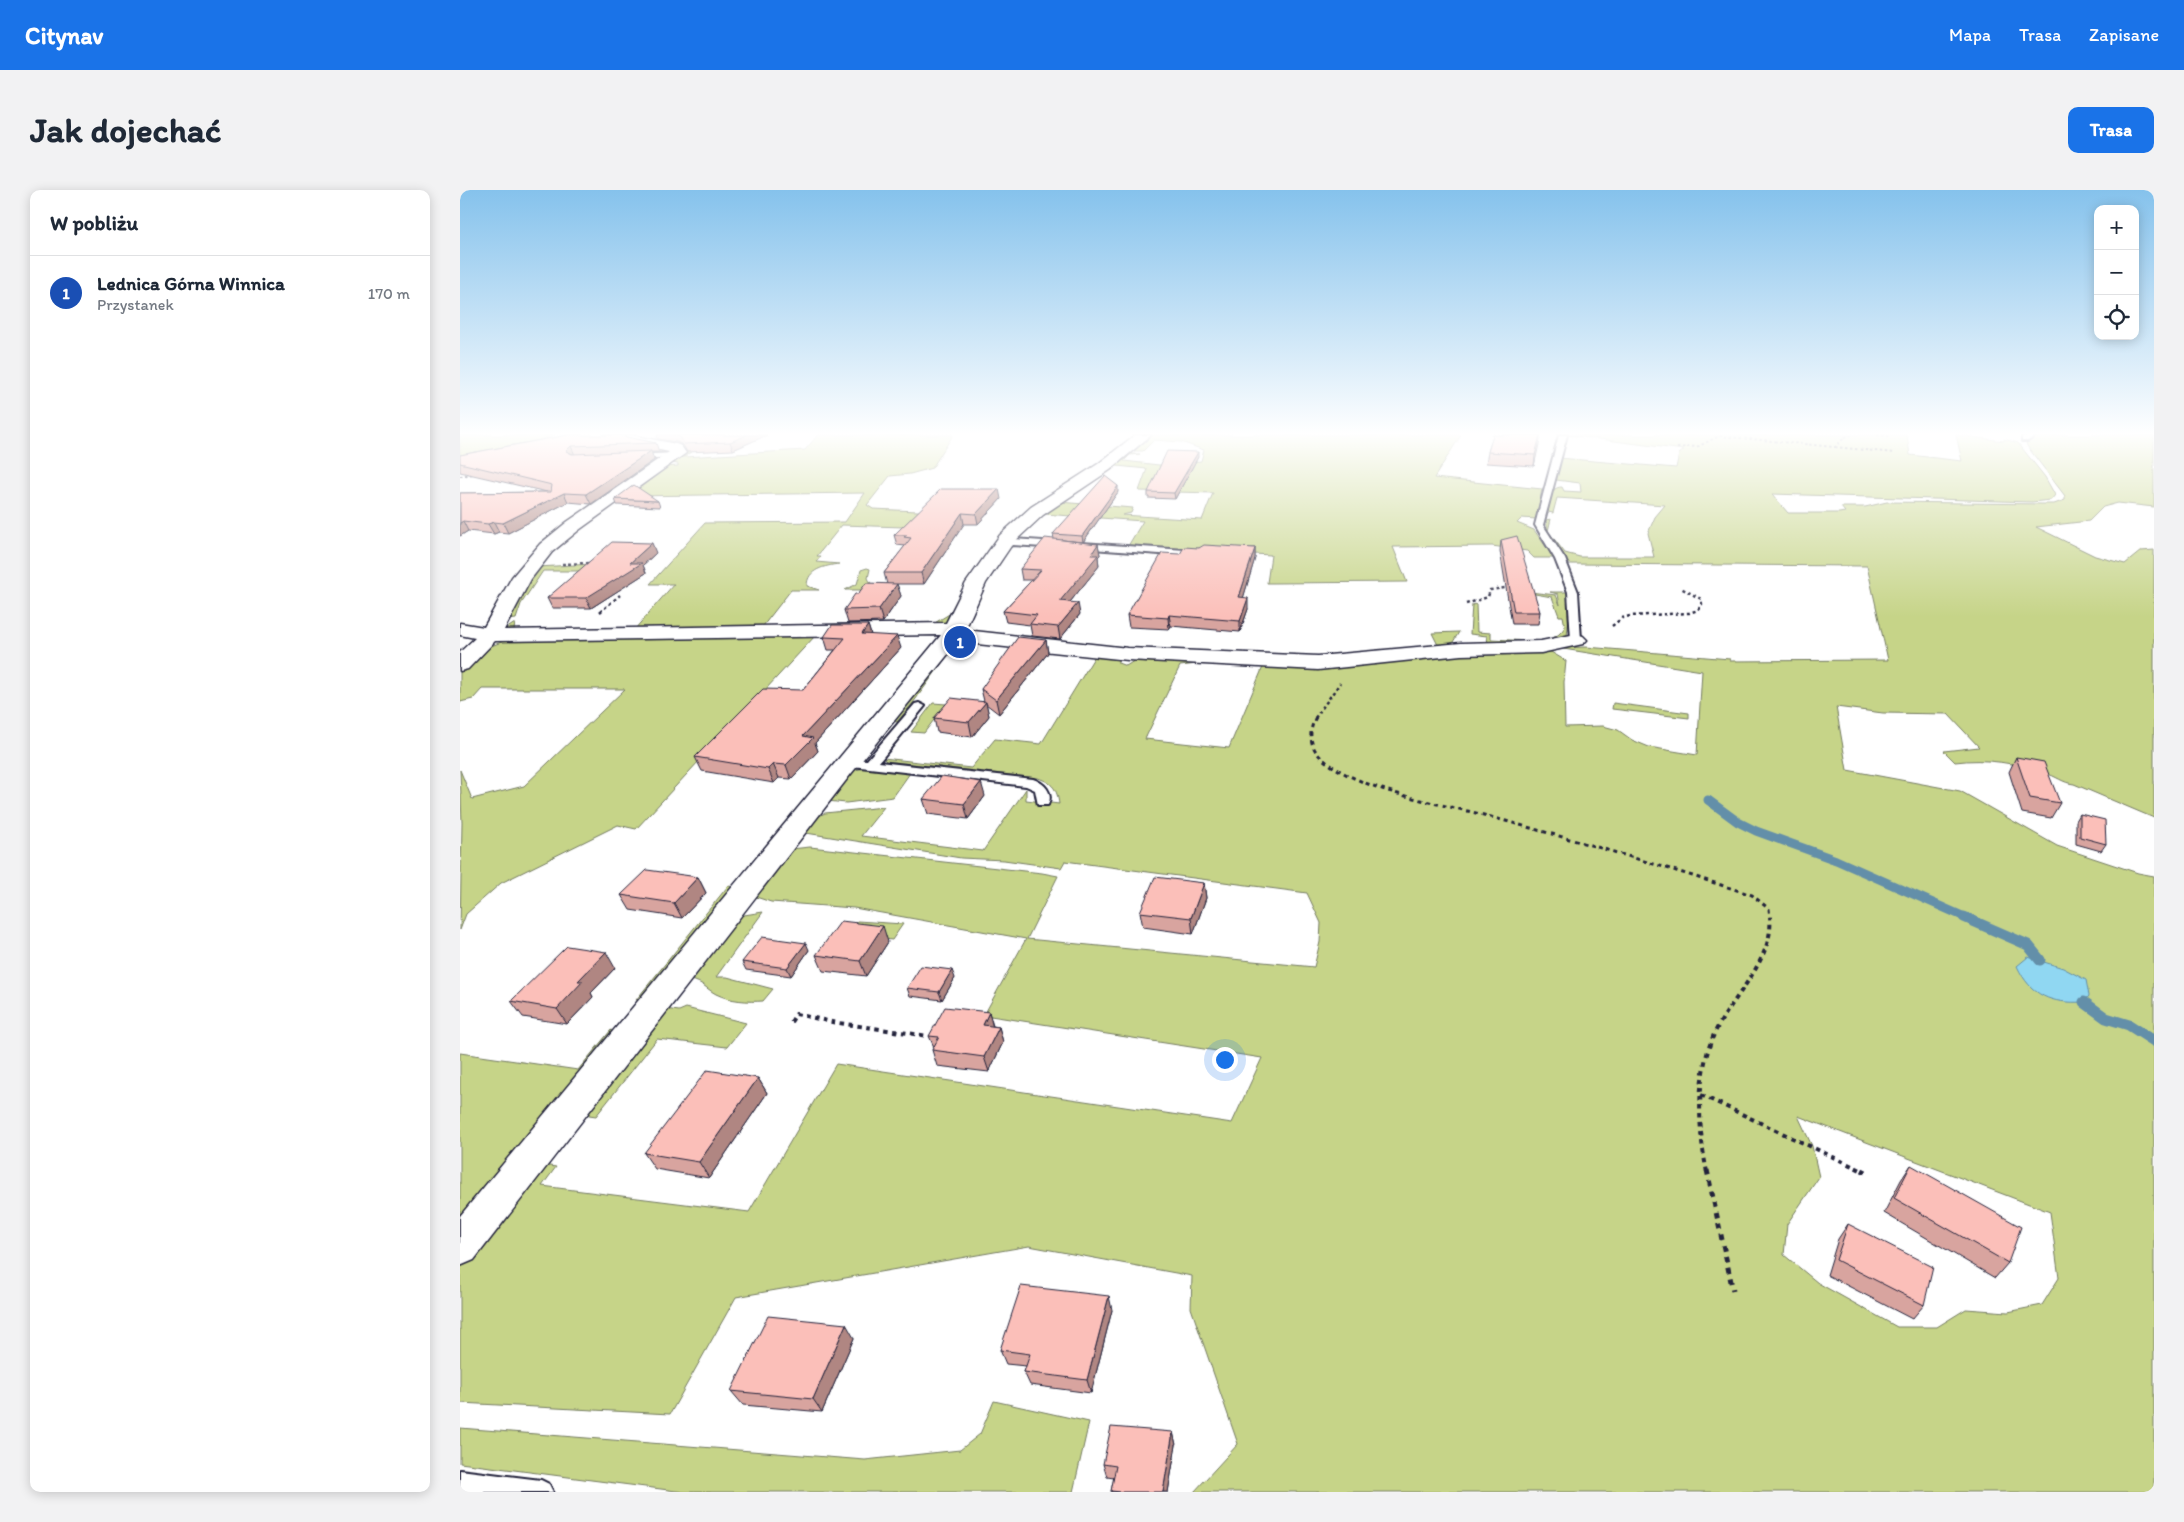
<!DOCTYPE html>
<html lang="pl">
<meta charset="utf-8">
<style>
:root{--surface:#fff;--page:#f2f2f3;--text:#1f2937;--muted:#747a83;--line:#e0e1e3;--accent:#1a73e8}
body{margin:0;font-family:Itim,sans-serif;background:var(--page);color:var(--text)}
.controls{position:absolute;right:15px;top:15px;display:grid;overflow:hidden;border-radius:10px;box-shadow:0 2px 12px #0003}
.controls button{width:45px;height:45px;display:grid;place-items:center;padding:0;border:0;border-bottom:1px solid var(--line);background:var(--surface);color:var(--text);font:25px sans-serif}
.you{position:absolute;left:764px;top:869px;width:18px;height:18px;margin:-12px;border:4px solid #fff;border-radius:50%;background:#1a73e8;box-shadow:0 0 0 8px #1a73e833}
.badge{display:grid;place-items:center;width:32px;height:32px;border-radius:50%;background:var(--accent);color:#fff;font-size:16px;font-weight:700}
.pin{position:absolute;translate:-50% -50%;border:2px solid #fff;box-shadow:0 1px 5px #0006}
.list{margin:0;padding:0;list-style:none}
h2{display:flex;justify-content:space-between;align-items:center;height:65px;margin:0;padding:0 20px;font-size:21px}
h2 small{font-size:16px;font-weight:400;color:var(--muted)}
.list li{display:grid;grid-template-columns:32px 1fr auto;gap:15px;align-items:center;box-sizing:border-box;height:75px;padding:0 20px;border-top:1px solid var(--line)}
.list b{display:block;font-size:19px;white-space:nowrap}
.list p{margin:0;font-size:16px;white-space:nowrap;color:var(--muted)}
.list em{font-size:16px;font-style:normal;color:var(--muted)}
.icon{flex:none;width:28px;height:28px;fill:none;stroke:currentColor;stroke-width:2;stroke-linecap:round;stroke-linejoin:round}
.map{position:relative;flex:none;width:1694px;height:1302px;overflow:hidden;border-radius:10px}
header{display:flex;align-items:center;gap:30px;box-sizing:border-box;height:70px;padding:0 25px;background:var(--accent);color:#fff}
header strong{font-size:24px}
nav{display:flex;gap:28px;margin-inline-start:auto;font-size:18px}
.intro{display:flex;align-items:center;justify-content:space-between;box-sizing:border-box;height:120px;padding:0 30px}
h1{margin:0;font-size:35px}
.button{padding:12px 22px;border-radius:10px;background:var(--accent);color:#fff;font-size:18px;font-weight:700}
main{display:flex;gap:30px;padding:0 30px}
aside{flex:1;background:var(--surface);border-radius:10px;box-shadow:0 2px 12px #0003}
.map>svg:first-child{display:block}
.green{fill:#c6d488;stroke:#747b62;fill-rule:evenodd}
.water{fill:#90d7f2;stroke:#648fa9}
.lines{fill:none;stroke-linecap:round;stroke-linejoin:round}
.stream-far1{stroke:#648fa9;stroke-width:9}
.stream{stroke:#648fa9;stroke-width:11}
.lane-casing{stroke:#22223b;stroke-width:4}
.street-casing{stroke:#22223b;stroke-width:3}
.path-far4{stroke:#22223b;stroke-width:2;stroke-dasharray:2.5 2.5;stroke-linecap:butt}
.path-far3{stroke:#22223b;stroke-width:2.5;stroke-dasharray:3 3;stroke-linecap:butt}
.path-far2{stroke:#22223b;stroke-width:3;stroke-dasharray:4 4;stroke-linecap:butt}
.path-far1{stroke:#22223b;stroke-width:4;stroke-dasharray:4.5 4.5;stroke-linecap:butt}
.path{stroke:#22223b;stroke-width:5;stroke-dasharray:5.5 5.5;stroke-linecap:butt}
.lane{fill:#fff;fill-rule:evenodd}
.street{fill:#fff;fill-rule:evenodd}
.wall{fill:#d8a49f;stroke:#22223b}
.shaded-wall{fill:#b08682;stroke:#22223b}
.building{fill:#fbbfb9;stroke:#22223b}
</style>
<header>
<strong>Citynav</strong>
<nav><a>Mapa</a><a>Trasa</a><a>Zapisane</a></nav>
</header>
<div class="intro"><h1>Jak dojechać</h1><a class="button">Trasa</a></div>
<main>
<aside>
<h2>W pobliżu<small></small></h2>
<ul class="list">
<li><span class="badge" style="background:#1a4fb4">1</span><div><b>Lednica Górna Winnica</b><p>Przystanek</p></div><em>170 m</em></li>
</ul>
</aside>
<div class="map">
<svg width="1694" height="1302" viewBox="0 0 1694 1302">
<rect width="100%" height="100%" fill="#fff"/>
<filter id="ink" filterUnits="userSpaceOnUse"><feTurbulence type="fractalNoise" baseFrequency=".02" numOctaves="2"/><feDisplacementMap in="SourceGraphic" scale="10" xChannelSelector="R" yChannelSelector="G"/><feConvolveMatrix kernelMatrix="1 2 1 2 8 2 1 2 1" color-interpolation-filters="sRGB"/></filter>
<g filter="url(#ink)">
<path class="green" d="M0 245H95L80 250 0 267Z
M358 245H493L472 278 450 284 430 286 407 315 413 319 480 322 474 338 382 335 357 366H361L356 372 379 374C365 376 347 379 347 396L359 400H331L303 436 473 434 491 423 485 434 45 443 44 440 55 433 54 440H174L214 394H190L245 333 385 332 405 303 167 306 204 277 218 276V274L211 273 234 257 235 259 224 267 345 260Z
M688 245H1001L974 288 1082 299 1076 329 1062 328 1057 333 1074 340 1094 368H1074L1067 361 1032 356 933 357 947 392 814 393H807L811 365 552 350 555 345 563 344 558 349 668 356 683 331 583 324 566 341 560 339 588 315 628 292H633L599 312 673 318 671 323 662 325 742 330 753 303 679 301 687 279 657 276 643 285 637 284 664 264H680L670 265 664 271 699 275 741 271 744 260 721 252 694 250 683 261H670Z
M1108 245H1447L1450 265 1502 271 1496 245 1544 251V249L1558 253 1585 287 1595 305 1591 310 1572 312 1312 304 1328 323H1379L1385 322 1381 317H1405L1427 312 1583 314H1594L1605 310V306L1567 256 1566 252 1578 245H1694V317L1658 313 1643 317 1629 331 1576 337 1635 366 1665 374 1681 361 1694 360V628L1614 594C1603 593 1596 586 1585 583 1556 573 1526 568 1495 572L1484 561 1519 557 1488 524 1423 523 1376 517 1387 580 1500 601 1597 656 1678 683 1694 686V1302H734L778 1254 731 1118 732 1086 569 1056 276 1107 210 1224 0 1213V1073L83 975 96 977 82 996 289 1022 376 874 772 933 802 868 524 825 566 749 394 718 311 712 293 706 331 659 350 657 582 683 598 686 567 749 854 777 860 752 861 733 847 703 605 671 601 678 544 670 501 668 346 643 359 626 365 623 424 617 401 646 523 661 566 599V610L599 614C597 599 593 593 578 588L426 571 423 568 511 578 535 549 581 554 635 466 658 468V473L666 476 677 469 735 472 737 474 720 476 685 549 769 558 803 477 1006 461 1080 460 1091 462 1106 471 1104 492 1105 537 1143 536 1158 540 1172 550 1189 557 1237 565 1242 481 1097 458 1126 457 1270 469V471L1428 470 1407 376 1109 374 1089 347 1086 330 1091 329 1088 341 1105 363 1120 367H1194L1188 343 1195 327 1205 315 1097 308 1093 323 1088 322C1090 311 1089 297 1102 297L1104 301 1121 302 1120 293 1096 290 1099 268 1216 278 1219 264 1224 260ZM1338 926 1590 1022 1599 1088 1582 1115 1548 1122 1506 1119 1477 1137H1437L1358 1093 1324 1065 1327 1034 1359 987 1352 956Z
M133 374 123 381H83L61 414 56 429 47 430 77 377Z
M407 378 410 379 408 388 414 400H385L397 394 401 380Z
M1052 400 1096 405 1100 415 1098 404 1090 402H1107L1110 418 1107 446 1100 450 1075 454V451C1089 450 1097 449 1105 437L1103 426H1099L1092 407Z
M1016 414 1017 442 1031 443V449L1070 451V455H1028L1027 446 1010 444 1012 415Z
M999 442 993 452 985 457 978 455 972 443Z
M356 445 176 639 158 635 41 693 6 724 0 740 2 633 0 580 12 609 64 596 165 499H22L13 509 0 512V481L23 459 47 450Z
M499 451 506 452 493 458 453 513 437 532 431 531 491 455Z
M473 513 486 514 464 543 451 542Z
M1153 513 1229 523V528L1152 519Z
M405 578 450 583 433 607 386 613 367 611 390 581Z
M268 696 276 697 192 808 176 810Z
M303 722 256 787H267L313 799 303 811C288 812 270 811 256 804 243 797 242 790 225 790L278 726Z
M397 731 443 734 432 750 386 744Z
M226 818 286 833 267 857 197 849 136 926 129 925 124 917 205 819 219 821Z
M151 840 161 846 0 1043V863L118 880Z
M534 1211 629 1232 613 1302H224L0 1273V1238L405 1270 500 1260 520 1244Z"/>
<path class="water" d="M1568 767 1603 778 1626 790 1629 806 1624 812C1591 814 1571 806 1557 776Z"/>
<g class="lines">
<path class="stream-far1" d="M1248 610 1278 632 1296 641 1376 670 1507 728"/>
<path class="stream" d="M1504 727 1568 755 1580 770
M1624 812 1646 828 1669 835 1694 851"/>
<g class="lane-casing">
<path id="lane" d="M1099 245H1107L1083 335 1105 369 1118 402 1121 450 1116 453 1111 450 1108 402 1095 369 1075 335Z
M1567 245H1576L1568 251H1562V247Z
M216 263H219V267L174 269 170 267 174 265Z
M553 349 598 352 603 355 598 358 553 355 541 358 536 355Z
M622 353 740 361 745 364 740 367 619 358 617 356Z
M459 513 465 516 419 572 573 589C584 593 594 602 588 615H578L575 600 566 596 383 575 381 572 383 569 407 570 455 514Z
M0 1280 81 1290 89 1294 93 1302H0Z"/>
</g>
<g class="street-casing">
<path id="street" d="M144 245H171L216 254 221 256 226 263 119 340 92 362 71 389 44 440 486 433 506 393 540 345 571 317 638 274 675 245H691L650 280 583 325 553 353 526 393 505 440 668 458 858 466 1001 453 1081 451 1116 444 1123 446 1127 450 1123 454 1081 463 1001 465 858 480 668 470 498 452 391 584 14 1070 0 1076V1026L481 445 35 451 8 479 0 481V462L15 448 0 445V433L24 437 52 387 80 354 107 332 209 262 146 248Z"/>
</g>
<path class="path-far4" d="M1417 245 1428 246
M1375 257 1434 263
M1217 258 1239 256 1259 246 1375 257 1385 247 1391 245
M0 286 14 284"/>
<path class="path-far3" d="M102 374 130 373
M1006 414 1028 407 1030 400 1045 398 1048 401
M140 422 160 405
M1152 436 1162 428 1170 426 1229 423 1238 420 1242 414 1241 409 1221 398
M855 528 880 493"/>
<path class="path-far2" d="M856 527C847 543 850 559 864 570 905 603 981 613 1031 627 1119 651 1206 677 1292 705L1309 719 1310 728"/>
<path class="path-far1" d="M331 832 336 824 372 832 468 846
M1241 905 1405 982
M1247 982C1238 940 1236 890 1252 849 1267 811 1315 771 1310 727"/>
<path class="path" d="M1247 980 1273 1101
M1402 980 1406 982"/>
<use href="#lane" class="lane"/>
<use href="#street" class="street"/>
</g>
<path class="wall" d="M108 245 196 253 199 262H191L194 270 131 314 108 312 48 343 39 342 34 344 8 341 0 346V303L87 302 0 282V265Z
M197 245H307L273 260 227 262 223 255 217 252 198 249Z
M1033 245H1080L1074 276 1026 273 1028 262Z
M738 267 715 309 688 308V302Z
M658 302 623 352 602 350 638 354 640 365 638 367 639 376 610 412 620 424 600 449 572 446 570 435 546 432 543 421 572 390H562L560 379 594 349 593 344Z
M155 309 198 311 200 317 157 315Z
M541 309 518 334H504L464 394H437L441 406 423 432 388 433 384 420 398 404 427 394 424 383 445 356 437 355 434 345Z
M1041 350 1080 422 1078 434H1052L1040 361Z
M739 358H795V368L783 408 788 419 780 442 711 436 709 439 669 437 667 425 720 364Z
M196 363 183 375 186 383 131 418H92L87 408Z
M408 435 411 445 441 458 355 553 358 561 331 589 319 588 314 593 242 581 235 567 343 500 375 460H368L364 447Z
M586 450 588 463 539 524 526 514 529 526 512 547 477 542 474 528 524 511 521 499Z
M1556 567 1600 613 1591 628 1562 623 1549 582Z
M525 606 508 629 468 624 463 609Z
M1620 624 1646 654 1641 661 1616 654V631Z
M238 687 246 703 222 728 170 720 161 705Z
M744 693 746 708 733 744 683 737 680 722Z
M428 752 406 786 363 781 356 765Z
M349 760 331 786 286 780 282 772Z
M155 778 131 803 133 807 107 834 63 827 51 811Z
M495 788 482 810 450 806 447 798Z
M529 822 533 836 539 837 543 852 529 882 477 876 472 860 474 857 469 846Z
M298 888 307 903 249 988 195 979 184 963Z
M1451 975 1548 1073 1535 1088 1424 1023 1441 990Z
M1388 1034 1464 1115 1452 1129 1367 1085 1378 1049Z
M652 1120 631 1203 570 1195 564 1182 566 1176 546 1174 540 1160Z
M394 1148 362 1222 283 1215 271 1201Z
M713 1242 716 1255 708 1302H651L654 1288 647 1287 643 1274Z"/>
<path class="shaded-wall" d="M287 245H307L273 260 270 252Z
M1080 245V250L1074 276 1075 265Z
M111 256 115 265 106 261Z
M191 261 194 270 131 314 126 304Z
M738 262V267L715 309 714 303Z
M658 296V302L623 352 622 346Z
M539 299 541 309 518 334 516 324Z
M104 303 108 312 48 343 43 333Z
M502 323 504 334 464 394 461 383Z
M3 331 8 341 0 346V333Z
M34 332 39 342 34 344 28 334Z
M192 353 196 363 183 375 186 383 131 418 126 408 170 373Z
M638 354 640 365 638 367 639 376 602 422 600 411Z
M795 358V368L780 419 779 407Z
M437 394 441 406 423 432 419 419Z
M788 408V419L780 442V431Z
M618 413 620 424 600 449 598 437Z
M709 425 711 436 709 439 708 428Z
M408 435 412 448 402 444Z
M437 446 441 458 355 553 358 561 331 589 326 575 343 546Z
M586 450 588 463 539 524 536 510Z
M526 512 529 526 512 547 509 532Z
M313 574 319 588 314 593 308 579Z
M521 592 525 606 508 629 504 614Z
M238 687 246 703 222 728 214 713Z
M744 693 746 708 733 744 731 728Z
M423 736 428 752 406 786 400 771Z
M346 753 349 760 331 786 327 778Z
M146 762 155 778 131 803 133 807 107 834 97 819 118 791Z
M492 780 495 788 482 810 479 802Z
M529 822 533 838 523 835Z
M539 837 543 852 529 882 524 867Z
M298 888 307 903 249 988 239 972Z
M649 1106 652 1120 631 1203 627 1190Z
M386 1134 394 1148 362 1222 353 1209Z
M713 1242 716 1255 708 1302H703Z"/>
<path class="building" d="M108 245H158L196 253 111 256 106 261 112 264 191 261 126 304 104 303 43 333 34 332 28 334 3 331 0 333V303L91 302 92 295 0 273V265Z
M214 245H287L270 252 224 254 220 247Z
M1033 245H1080L1075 265 1028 262Z
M707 261 738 262 714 303 688 302Z
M645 286 658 296 622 346 593 344Z
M174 295 198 311 155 309Z
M481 299H539L516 324 502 323 461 383H424L451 348 444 347 447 345H434Z
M1057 346 1080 422H1054L1041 350Z
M585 348 638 354 631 365H638L600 411 618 413 598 437 570 434 577 425 543 421 581 380 560 379Z
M152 352 192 353 170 373H182L126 408H87Z
M744 355 795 358 779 407 788 408 780 431 709 425 708 428 667 425 702 363 720 364 724 357 739 358Z
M406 393 437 394 419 419 384 420 395 404H398Z
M372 435H408L402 444 437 446 343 546 353 548 326 575 313 574 308 579 235 567 303 499 343 500 385 448 364 447Z
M558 447 586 450 536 510 521 499Z
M491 508 526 512 509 532 474 528Z
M1556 567 1584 572 1600 613 1570 608Z
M482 586 521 592 504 614 463 609Z
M1620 624 1645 630 1646 654 1620 647Z
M187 680 238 687 214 713 161 705Z
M695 687 744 693 731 728 680 722Z
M381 731 423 736 400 771 356 765Z
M302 747 346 753 327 778 282 772Z
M107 756 146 762 118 791H123L97 819 51 811Z
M461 776 492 780 479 802 447 798Z
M485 817 529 822 523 835 539 837 524 867 472 860 479 847 469 846Z
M247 880 298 888 239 972 184 963Z
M1451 975 1561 1037 1548 1073 1434 1008Z
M1388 1034 1473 1077 1464 1115 1376 1070Z
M561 1096 649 1106 627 1190 564 1182 570 1164 540 1160Z
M308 1126 386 1134 353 1209 271 1201Z
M651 1237 713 1242 703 1302H661L651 1301 656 1276 643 1274Z"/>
</g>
<linearGradient id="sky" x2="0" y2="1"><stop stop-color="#85c2ec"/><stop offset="0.57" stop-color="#fff"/><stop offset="1" stop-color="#fff" stop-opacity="0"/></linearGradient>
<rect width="1694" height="427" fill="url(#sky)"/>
</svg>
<div class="controls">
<button>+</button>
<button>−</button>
<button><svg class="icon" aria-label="locate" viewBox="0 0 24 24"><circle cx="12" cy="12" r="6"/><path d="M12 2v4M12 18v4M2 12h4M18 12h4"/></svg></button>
</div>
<div class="you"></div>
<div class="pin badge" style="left:500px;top:452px;background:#1a4fb4">1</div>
</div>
</main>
